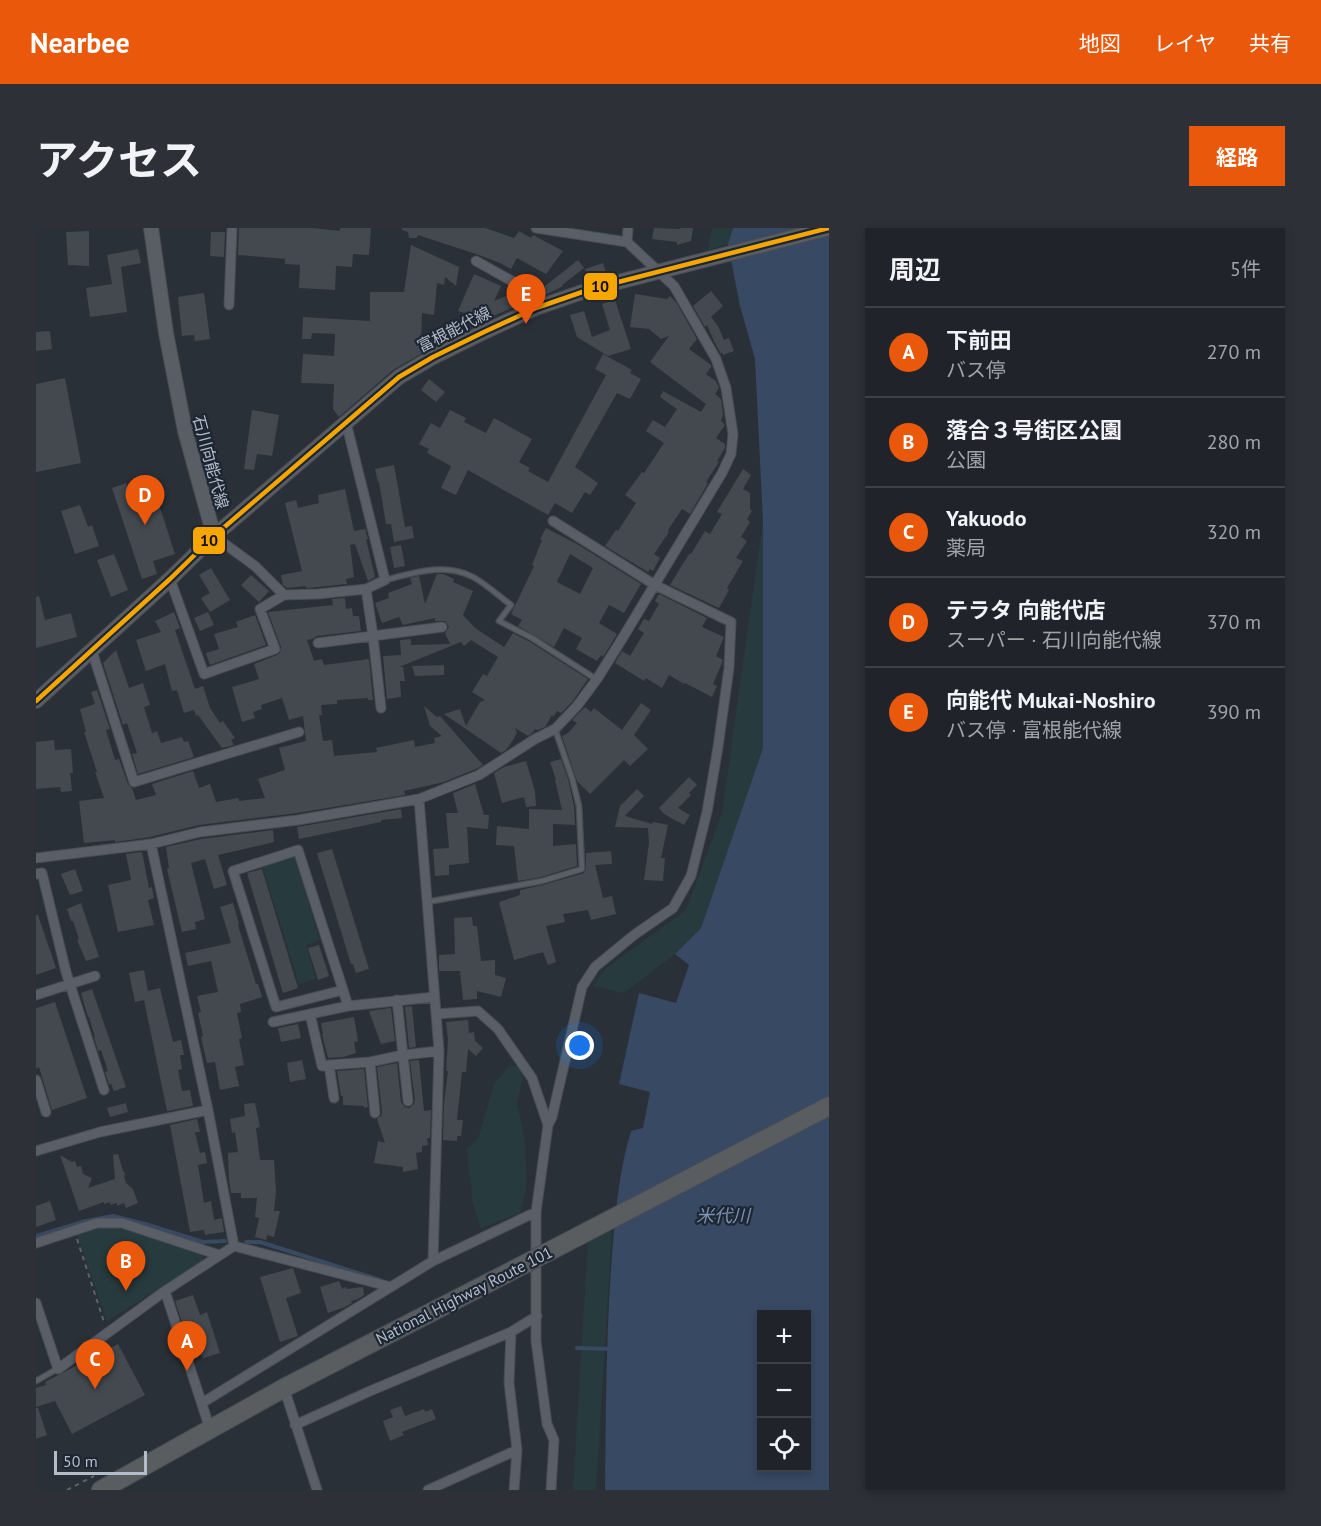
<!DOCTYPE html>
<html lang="ja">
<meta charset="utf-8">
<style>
:root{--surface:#20242a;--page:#2d3036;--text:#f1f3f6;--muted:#a2a4a8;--line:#3d4147;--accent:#ea580c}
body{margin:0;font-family:"PT Sans","Noto Sans JP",sans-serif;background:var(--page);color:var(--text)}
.controls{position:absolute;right:18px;bottom:18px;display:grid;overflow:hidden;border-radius:0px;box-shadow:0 3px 9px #0003}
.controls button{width:54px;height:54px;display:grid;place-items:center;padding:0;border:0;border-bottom:2px solid var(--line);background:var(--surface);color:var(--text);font:30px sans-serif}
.scale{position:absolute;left:18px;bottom:15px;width:93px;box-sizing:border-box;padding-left:6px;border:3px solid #b4bcc9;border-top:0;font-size:16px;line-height:21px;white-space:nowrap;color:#b4bcc9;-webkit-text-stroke:4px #1d2633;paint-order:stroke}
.you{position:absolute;left:544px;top:818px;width:21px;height:21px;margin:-15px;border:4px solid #fff;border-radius:50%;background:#1a73e8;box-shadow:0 0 0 9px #1a73e833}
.badge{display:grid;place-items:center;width:39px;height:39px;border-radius:50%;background:var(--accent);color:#fff;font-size:20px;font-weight:700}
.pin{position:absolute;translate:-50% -50px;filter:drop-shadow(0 2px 3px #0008)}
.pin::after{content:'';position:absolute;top:32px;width:21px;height:18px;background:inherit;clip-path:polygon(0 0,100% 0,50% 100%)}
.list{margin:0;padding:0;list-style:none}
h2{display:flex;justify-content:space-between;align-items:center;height:78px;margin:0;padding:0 24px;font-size:26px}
h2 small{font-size:20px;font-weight:400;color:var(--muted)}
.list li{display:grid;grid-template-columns:39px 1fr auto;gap:18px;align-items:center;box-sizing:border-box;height:90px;padding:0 24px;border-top:2px solid var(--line)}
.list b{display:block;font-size:22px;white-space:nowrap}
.list p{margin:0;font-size:20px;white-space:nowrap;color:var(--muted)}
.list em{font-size:20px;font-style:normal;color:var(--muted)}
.icon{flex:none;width:33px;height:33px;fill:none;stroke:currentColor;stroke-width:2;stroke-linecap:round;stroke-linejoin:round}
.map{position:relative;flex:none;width:793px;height:1262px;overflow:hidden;border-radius:0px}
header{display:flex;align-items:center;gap:36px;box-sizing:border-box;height:84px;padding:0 30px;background:var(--accent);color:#fff}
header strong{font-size:28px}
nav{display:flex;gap:33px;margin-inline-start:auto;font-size:21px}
.intro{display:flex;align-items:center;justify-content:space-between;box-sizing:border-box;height:144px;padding:0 36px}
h1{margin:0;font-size:42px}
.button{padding:15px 27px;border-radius:0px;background:var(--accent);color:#fff;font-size:21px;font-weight:700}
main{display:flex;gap:36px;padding:0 36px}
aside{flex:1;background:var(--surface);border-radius:0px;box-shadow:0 3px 9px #0003}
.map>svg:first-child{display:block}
.green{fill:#273a3e}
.water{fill:#384963;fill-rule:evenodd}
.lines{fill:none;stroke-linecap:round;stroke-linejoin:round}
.stream{stroke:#384963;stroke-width:4}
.building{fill:#444950;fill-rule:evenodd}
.lane-casing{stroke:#484c53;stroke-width:7}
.street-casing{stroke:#484c53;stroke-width:11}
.secondary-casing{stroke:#484c53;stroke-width:16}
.highway-casing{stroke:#474c53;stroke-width:20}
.path{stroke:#5d636a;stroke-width:2;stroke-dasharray:4.5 4.5;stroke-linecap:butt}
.lane{stroke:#5a5e66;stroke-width:4.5}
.street{stroke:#5a5e66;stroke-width:9}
.secondary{stroke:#595d64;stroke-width:14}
.highway{stroke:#5a5d60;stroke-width:18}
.highway-bridge-casing{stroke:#474c53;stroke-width:20;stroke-linecap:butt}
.highway-bridge{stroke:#5a5d60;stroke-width:18}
.bus-1-casing{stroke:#1d2633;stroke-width:9}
.bus-1{stroke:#f7a600;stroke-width:4.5}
.labels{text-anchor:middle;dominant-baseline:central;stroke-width:4.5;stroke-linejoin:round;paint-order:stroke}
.street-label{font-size:16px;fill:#b4bcc9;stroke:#1d2633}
.water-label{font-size:18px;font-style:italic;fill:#7c92b1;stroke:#1d2633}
.line-badge{stroke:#1d2633;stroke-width:2}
.pale-badge-label{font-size:16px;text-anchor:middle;font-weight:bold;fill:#111}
</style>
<header>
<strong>Nearbee</strong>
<nav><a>地図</a><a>レイヤ</a><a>共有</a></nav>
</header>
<div class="intro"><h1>アクセス</h1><a class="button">経路</a></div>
<main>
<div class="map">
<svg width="793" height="1262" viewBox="0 0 793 1262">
<rect width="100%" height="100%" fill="#2a3038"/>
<path class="green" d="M676 0H697L692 16 672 22Z
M727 293V520L665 700 639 726 588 765 557 758 569 741 650 682 686 585Z
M258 628 284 712 270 717 280 751 263 756 226 637Z
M473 838H483L487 849 481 875 489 913 490 937V961L484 985 445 1000 437 977 431 921 442 911 458 856Z
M67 999 93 1000 167 1025V1033L71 1093 41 1007Z
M576 1002 560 1262H537L552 1012Z"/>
<path class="water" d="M697 0H793V1262H569C570 1180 570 1097 577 1016 580 977 584 940 595 903L607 900 614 864 583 856 603 765 640 775 653 737 639 726 665 700 727 520V293L719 131 704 78 692 16ZM726 1086H770V1240H726Z"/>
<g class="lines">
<path class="stream" d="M0 1008 50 993 77 988 109 996 167 1014 189 1013
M210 1014H224L344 1052
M541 1120 577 1121"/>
</g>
<path class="building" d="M203 0H276L304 3V0H335L333 27 317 26 316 39 300 38 299 62 263 60 264 37 249 36V31L202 27Z
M366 0H449L478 10 483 3 495 10 497 7 527 23 510 46 481 30 475 41 464 35 443 27 382 7 381 10H373L372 4 366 2Z
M618 0 644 1V0H657L655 13 641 17V14L616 11Z
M53 3V38L32 37 30 4Z
M175 4H189L188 29 174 28Z
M375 17 423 39 420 58 409 49 408 57 401 55 398 87 386 85 385 114 390 115V123L357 142 303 189 297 181 298 156 265 155 267 126 298 128 299 106 276 105 275 111H266L267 89 334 93V64H368Z
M102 21 105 35 85 39 91 84 54 89 50 60 76 56 71 27Z
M542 32 548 40 526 57 527 58 509 67 504 62Z
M567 35 571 48 553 52 549 41Z
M438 46 465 58 458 73 480 64 485 76 450 91 422 83Z
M675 63 687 78 675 89 682 98 688 112 693 110 698 123 687 127 686 124 685 126 678 113 671 97 669 99 657 78Z
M168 65 174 111 159 113 158 107 146 108 142 69Z
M599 66 631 71 634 68 640 74 661 111 653 121 675 137V139L670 146 680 153 683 160 679 166 685 171 687 187 685 193 689 197 680 210 689 216V220L681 233 683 234 670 254 672 255 654 286 646 281 632 302 633 304 618 326 624 330 617 343 614 341 612 344 569 318 580 302 582 303 600 275 589 267 606 244 608 245 628 215 610 203 617 192 629 199 641 181 624 169 627 163 665 184 670 176 614 134 633 108 625 111 613 101 594 99Z
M579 72 595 121 572 128 541 109 534 87 548 83 556 109 574 102 566 76Z
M14 103 16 121 0 123V104Z
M567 126 596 142 594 145 605 151 594 171 581 165 539 239 562 255 554 267 549 264 536 285 519 275 512 287 432 242 420 267 405 260 415 238 391 225 393 221 383 216 395 195 404 200 414 182 430 190 428 194 450 205 458 190 496 211 483 234 494 240 492 243 512 254 570 147 559 141Z
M29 150 45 235 0 244V156Z
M393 151 409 164 400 174 385 162Z
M216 182 243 187 236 228 221 226 218 242 208 241Z
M358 237 369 299 376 298 378 310 358 314 355 296H350L343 254H342L339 241Z
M707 241 715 247 707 261 714 265V281L716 283 711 291 714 294 705 309 711 313 700 330 707 333 691 360 693 362 683 380 634 357 646 337 654 325 655 326 669 303 674 306 686 286 681 284Z
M90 255 92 262 116 255 139 326 117 333 121 346 106 351 76 260Z
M309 261 318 303 329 301 332 311H330L339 349 332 353 319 316 314 317 318 349 310 351 311 356 282 359 270 360V358L251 360 247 357 245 347 266 343 249 275 260 272 262 280 283 275 282 267Z
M44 277 52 299 56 297 63 318 39 326 25 283Z
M510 300 541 316 605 356 588 385 573 377 563 395 581 406 567 429 565 427 561 433 540 421 546 410 528 400 518 419 482 398 486 392 475 386 498 338 496 337 506 312 504 311ZM534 326 557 340 544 366 521 354Z
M365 317 369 338 358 340 354 319Z
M78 326 92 362 75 369 61 332Z
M175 340 194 372 174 384 165 370 174 365 163 347Z
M401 346H407L418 351 417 354 437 363 427 387 439 400 468 419 477 405 494 414 552 451 536 474 525 485 521 483 517 489 516 487 509 499 501 502 499 501 496 505 492 508 479 500 481 505 477 512 470 522 465 525 408 486 424 481 430 498 444 474 449 472 436 464 447 446 451 448 462 429 435 412 428 418 425 414 363 439H367L369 453H364L365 469 351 471 347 428 365 427 364 412 375 411V417L414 416 409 405 413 399 409 393H399V390L367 397 363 389 346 395 339 375 353 370 352 365 376 356 374 350 383 348 389 376Z
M215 347 233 363 223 374 205 357Z
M623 366 671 390 666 399 688 409 680 428 687 432 686 435 677 456 681 458 676 469 649 455 648 456 633 447 626 460 610 450 608 453 579 435 586 423 594 428 608 405 602 401 608 391 613 393 623 376 619 373Z
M3 368 9 392 35 385 41 409 0 420V369Z
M309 370 310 381 316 380 317 388H323L325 403 281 408 276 411 271 412 278 433 286 431 288 437 333 431 337 472H332V470L301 472V476L285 477 286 487H283L287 513 296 512 298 528 341 524 340 520 378 512 379 519 399 515 398 510 406 508 394 498 388 478 401 489 404 488 447 537 440 541 408 554 368 563 369 567 261 585 163 597 114 609 79 614V612L48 615 43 573 68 570 59 544H61L48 504H50L44 481 59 476 55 464 61 462 74 501 70 502 79 532 83 531 92 556 96 560 100 572 120 567 116 556 157 543 163 560 174 556 180 574 202 570 203 573 229 570 222 551 249 542 243 520 270 513 267 488 253 492 246 470 225 477 226 481 217 484 219 490 206 494 196 459 223 451 218 436 241 427 244 425 245 419 232 384 297 377 296 371Z
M138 384 144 400 139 402 159 461 167 458 174 480 184 495 187 493 199 510 195 512 198 517 186 520 162 487 160 488 158 482 148 485 141 462 136 463 129 436 110 443 100 412 125 404 119 393Z
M172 384 178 397 164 403 158 390Z
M219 387 230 417 174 437 170 425 183 421 178 406 202 399 200 394Z
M80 422 93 460 107 455 114 477 108 479 116 505 121 503 125 515 146 509 148 514 152 513 158 529 102 546 96 526 101 525 91 495 87 497 67 435Z
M408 437V447L379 448 376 438Z
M605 475 615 482 598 507 612 521 594 538 588 532 554 566 541 553 526 508 532 505 541 495 536 492 549 479 555 484 558 480 586 502Z
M18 512 19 522 35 521 37 545H34L36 563 25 564 24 559 0 561V514Z
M525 531 532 551 538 578 539 597 517 596V618L540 616 541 638 505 649 482 653 478 618 460 617 461 598 493 601V581L526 582 519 552H520L514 534Z
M490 533 499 563 500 578 490 579 488 569 466 575 458 545 468 539Z
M653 549 661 557 653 565 655 567 642 580 654 587 648 597 628 586 623 580Z
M439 556 448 587H453L452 601 431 599 433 635 413 637V647L399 648 397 621 413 620 410 585H422L417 565Z
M601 561 608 568 589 588 616 596 617 594 632 597 625 630H629L627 653 608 652 613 615 612 600 579 599 584 578Z
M365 581 366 590 345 592V594L263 611 261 599Z
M237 602 238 614 182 627 191 657 178 661 169 631 155 635 169 691 159 694 160 701 146 704 131 641 133 640 130 619 165 611Z
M296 621 333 741 320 745 317 736H315L281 625Z
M575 623 576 636 559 637 567 670 576 668 580 686 555 692 552 682 527 686 529 694 510 698 520 734 512 737 507 724 478 732 463 674 484 667V662L507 657 548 645 550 641V625Z
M106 624 113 660 116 659 118 670 112 672 118 697 82 704 72 657 95 652 90 626Z
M39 641 47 663 34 667 25 646Z
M226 641 262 760 247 765 211 645Z
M45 675 63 729 50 733 41 712 43 711 37 693H35L31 681Z
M197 675 203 696 202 697 220 756H222L226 769 204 776 205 784 201 785 206 810 203 811 208 837 199 839 203 858 184 862 179 834 171 835 165 809 167 808 162 785 165 784 161 768 182 764 175 733 152 738 149 725 195 715 184 679Z
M0 687H2L20 740 0 747Z
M436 689 437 698H441L445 733 459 732V747L470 750 465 769 441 763V771L427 772 424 743H403V727L419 726 418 690Z
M283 717 293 748 282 752 272 720Z
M108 742 112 763 124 760 137 814 145 812 148 827H144L146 841 142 842 146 863 154 862 157 878 131 883 108 772 99 774 93 745Z
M56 761 90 859 78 863 75 856H73L69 844 72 843 65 822 62 823 58 809H59L53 789H52L45 765Z
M19 774 51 870 16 882 3 839 0 841V780Z
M376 778 380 819 373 820 369 779Z
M355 780 359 813 345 816 333 783Z
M318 789 322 813 318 814 320 825 307 829 292 830 286 806H287L285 795Z
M432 792 433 805 438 804 439 813 447 820 440 828 432 821 430 844H426L421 892H427L425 908H421V913L407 912 408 876 412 843H410L412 812 410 794Z
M262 796 265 810 245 814 242 800Z
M266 832 270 851 254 854 251 835Z
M383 832 388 883 395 882 394 910H391L392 917 386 918V924L380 925 382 941 367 944V939L338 935 342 913 349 915 341 891 345 888 346 884 341 839 361 835 365 874 369 879 373 880 378 876 379 872 374 833Z
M328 841 332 879 328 880V878L307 877V868H305L301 843Z
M90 875 92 884 74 889 71 880Z
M219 875 224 899 220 900 224 932H238L240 963 238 983H244L238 1009 231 1007 230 1012 219 1009 223 990 219 989 221 970H205V965H195L193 952 192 925 202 924 199 904 196 905 194 891 209 888 208 876Z
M161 891 164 904H159L164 925 169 924 171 935 162 937 168 975 175 973 178 992 186 990 188 1004 169 1007 168 1002 154 1004 134 897Z
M82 926 87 943 89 945 88 949 90 955 97 961 102 975 90 980 88 975 81 978V975L74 977V974L68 976V974L43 983 24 927 36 934 39 933 41 939 45 938 47 946 56 950 52 960 79 951 77 927Z
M14 973 20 992 0 999V978Z
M257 1040 265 1065 250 1070 262 1108 244 1114 224 1049Z
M303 1053 306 1061 310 1059 311 1061 327 1059 328 1067 322 1071 315 1073 316 1075 309 1079 292 1085 284 1059Z
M157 1067 164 1087 171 1084 184 1125 167 1130 164 1121 156 1123 139 1073Z
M82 1116 109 1167 36 1206 19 1173 0 1179V1160L10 1157 9 1154Z
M365 1178 369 1188 388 1181 389 1184 396 1181 400 1191 366 1204 368 1207 354 1213 347 1193 357 1189 354 1182Z
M0 1180H2L11 1207 0 1211Z"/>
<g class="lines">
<g class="lane-casing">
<path id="lane" d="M349 352C378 345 408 334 437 349 450 356 463 368 475 377L463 393 496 410 560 451
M391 674 506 653 546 641 543 578 536 550 519 501
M0 1153 21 1141"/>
</g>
<g class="street-casing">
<path id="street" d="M500 0 591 14
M440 33 499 66 509 77
M193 77 196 0
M178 308 219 338 248 367 282 366 330 361 349 352 310 194
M134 351 168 446 239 421 224 381 248 367
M330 361 337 408 345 480
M282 415 406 399
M56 423 98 554 263 504
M383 571 403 823 397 1033
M0 630 115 616 164 604 262 592 383 571 443 547 499 511 519 501 541 478 561 451 586 411 686 245 695 226 697 206 690 160 680 131 638 58 591 14 592 0
M0 646 6 645 30 744 68 862
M307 762 240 779 197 643 262 622 307 762 312 778
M0 767 59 748
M361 772 372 873
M274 786 286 838 293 837
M400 786 442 783 462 801 496 850 512 897
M237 794 312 778 398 769
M334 834 339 885
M0 852 10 884
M298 870 293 837 334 834 367 827 403 823
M0 923 64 904 172 882
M0 1015 61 995H86L183 1027
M198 1018 355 1059
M129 1063 174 1201
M0 1075 22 1141 129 1063 198 1018 172 882 115 616
M475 1104 473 1155 481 1222 478 1262
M248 1160 281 1262
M166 1175 397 1033 500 984
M259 1197 334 1163 475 1104 501 1088
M392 1262 481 1222
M515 1262 518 1212 511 1196 500 1113V984L512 897 516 889 546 759 559 739 598 707 637 680 655 648 671 584 682 519 693 440 695 394 619 357 517 293"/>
</g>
<g class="secondary-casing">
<path id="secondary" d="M115 0 130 105 149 203 178 308
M0 473 134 351 178 308 363 149 397 129 448 104 500 80 555 61 793 0"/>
</g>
<g class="highway-casing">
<path id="highway" d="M65 1262 248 1160 456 1053"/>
</g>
<path class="path" d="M41 1011 68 1094
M31 1262 58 1248"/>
<use href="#lane" class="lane"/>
<use href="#street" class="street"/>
<use href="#secondary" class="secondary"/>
<use href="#highway" class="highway"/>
<g class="highway-bridge-casing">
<path id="highway-bridge" d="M456 1053 793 878"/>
</g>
<use href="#highway-bridge" class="highway-bridge"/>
<g class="bus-1-casing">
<path id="bus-1" d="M0 473 134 351 178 308 363 149 397 129 448 104 500 80 555 61 793 0"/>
</g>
<use href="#bus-1" class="bus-1"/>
</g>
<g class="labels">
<g class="street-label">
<text transform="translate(418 101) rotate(-27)">富根能代線</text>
<text transform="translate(175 234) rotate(75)">石川向能代線</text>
<text transform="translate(428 1067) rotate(-27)">National Highway Route 101</text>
</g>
<g class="water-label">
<text x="687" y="987">米代川</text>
</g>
</g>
<g class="line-badge">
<rect x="547" y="44" width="35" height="29" rx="6" fill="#f7a600"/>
<rect x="156" y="298" width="34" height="29" rx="6" fill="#f7a600"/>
</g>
<g class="pale-badge-label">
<text x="564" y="64">10</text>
<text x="173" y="318">10</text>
</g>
</svg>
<div class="controls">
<button>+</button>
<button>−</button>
<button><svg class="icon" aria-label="locate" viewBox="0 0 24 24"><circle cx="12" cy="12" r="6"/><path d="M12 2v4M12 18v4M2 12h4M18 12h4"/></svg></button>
</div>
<div class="scale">50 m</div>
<div class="you"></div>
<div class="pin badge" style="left:151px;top:1143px">A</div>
<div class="pin badge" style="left:90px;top:1063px">B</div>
<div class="pin badge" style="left:59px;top:1161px">C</div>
<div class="pin badge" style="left:109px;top:297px">D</div>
<div class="pin badge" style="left:490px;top:96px">E</div>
</div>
<aside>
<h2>周辺<small>5件</small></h2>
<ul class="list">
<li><span class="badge">A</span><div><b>下前田</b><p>バス停</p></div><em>270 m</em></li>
<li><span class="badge">B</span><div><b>落合３号街区公園</b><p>公園</p></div><em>280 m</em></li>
<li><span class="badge">C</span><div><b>Yakuodo</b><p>薬局</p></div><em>320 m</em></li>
<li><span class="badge">D</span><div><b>テラタ 向能代店</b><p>スーパー · 石川向能代線</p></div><em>370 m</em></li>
<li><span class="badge">E</span><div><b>向能代 Mukai-Noshiro</b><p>バス停 · 富根能代線</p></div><em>390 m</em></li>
</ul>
</aside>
</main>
